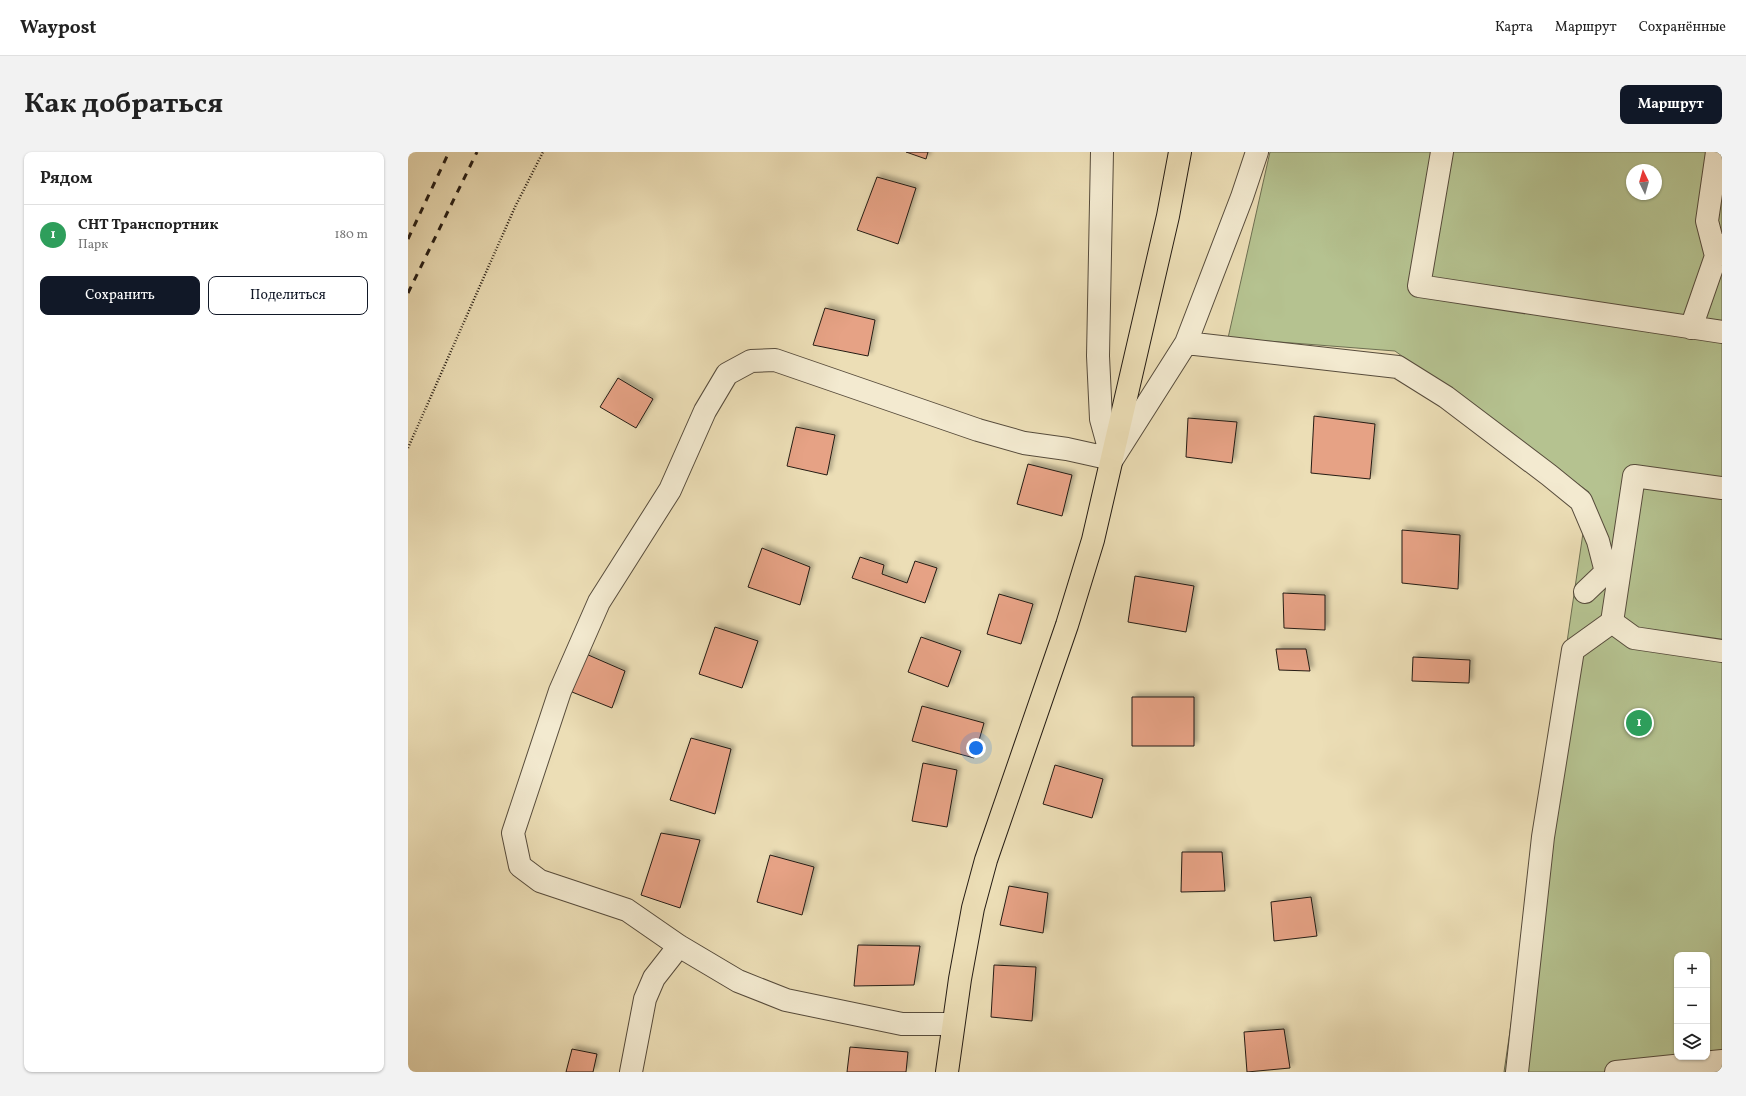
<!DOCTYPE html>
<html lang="ru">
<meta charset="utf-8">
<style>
:root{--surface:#fff;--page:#f2f2f2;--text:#222;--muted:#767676;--line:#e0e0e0;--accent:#111827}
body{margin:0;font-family:Vollkorn,serif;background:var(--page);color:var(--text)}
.controls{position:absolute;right:12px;bottom:12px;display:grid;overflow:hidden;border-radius:8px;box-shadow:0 1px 3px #0004}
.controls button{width:36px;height:36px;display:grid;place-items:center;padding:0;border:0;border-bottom:1px solid var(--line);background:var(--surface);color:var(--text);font:20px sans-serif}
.compass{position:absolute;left:1218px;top:12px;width:36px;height:36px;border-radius:50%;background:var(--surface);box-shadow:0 1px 3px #0004;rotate:355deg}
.you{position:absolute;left:568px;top:596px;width:14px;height:14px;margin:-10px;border:3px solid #fff;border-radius:50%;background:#1a73e8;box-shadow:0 0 0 6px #1a73e833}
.badge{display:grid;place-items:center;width:26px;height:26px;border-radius:50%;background:var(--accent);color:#fff;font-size:13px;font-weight:700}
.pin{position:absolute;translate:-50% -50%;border:2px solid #fff;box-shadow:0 1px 4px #0006}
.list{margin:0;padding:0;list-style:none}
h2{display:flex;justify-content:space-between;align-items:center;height:52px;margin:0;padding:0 16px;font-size:17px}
h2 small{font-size:13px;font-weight:400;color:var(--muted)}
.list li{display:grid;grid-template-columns:26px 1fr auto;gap:12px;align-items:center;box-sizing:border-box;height:60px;padding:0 16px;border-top:1px solid var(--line)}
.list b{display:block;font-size:15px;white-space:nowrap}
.list p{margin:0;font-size:13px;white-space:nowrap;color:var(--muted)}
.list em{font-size:13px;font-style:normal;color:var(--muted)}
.actions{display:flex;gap:8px;padding:12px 16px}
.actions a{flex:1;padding:9px 0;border:1px solid var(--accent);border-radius:8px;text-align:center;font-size:14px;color:var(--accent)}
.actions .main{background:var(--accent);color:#fff}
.icon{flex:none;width:22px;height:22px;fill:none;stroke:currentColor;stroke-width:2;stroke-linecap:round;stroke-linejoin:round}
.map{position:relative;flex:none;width:1314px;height:920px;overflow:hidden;border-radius:8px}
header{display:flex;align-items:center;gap:24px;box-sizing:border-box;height:56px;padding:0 20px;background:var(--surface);border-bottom:1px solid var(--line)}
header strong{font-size:19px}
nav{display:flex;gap:22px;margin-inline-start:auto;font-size:14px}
.intro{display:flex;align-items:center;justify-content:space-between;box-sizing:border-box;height:96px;padding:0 24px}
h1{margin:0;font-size:28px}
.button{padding:10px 18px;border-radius:8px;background:var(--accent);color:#fff;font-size:14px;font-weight:700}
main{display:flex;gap:24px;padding:0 24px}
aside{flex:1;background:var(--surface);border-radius:8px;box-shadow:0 1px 3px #0004}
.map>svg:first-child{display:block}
.green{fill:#b5c290;stroke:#6d6f52;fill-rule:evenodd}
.building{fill:#e6a285;stroke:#251c14;filter:url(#shadow)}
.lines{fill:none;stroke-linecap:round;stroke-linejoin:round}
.minor-casing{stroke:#574c3c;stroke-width:24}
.major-casing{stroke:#251c14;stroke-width:24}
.path{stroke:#251c14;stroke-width:2.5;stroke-dasharray:1 2;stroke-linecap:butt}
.minor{stroke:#f3ead0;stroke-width:22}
.major{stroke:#ecdeb6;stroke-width:22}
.rail{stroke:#251c14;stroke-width:3;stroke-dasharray:7 7;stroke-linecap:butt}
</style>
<header>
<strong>Waypost</strong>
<nav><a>Карта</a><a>Маршрут</a><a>Сохранённые</a></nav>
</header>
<div class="intro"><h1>Как добраться</h1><a class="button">Маршрут</a></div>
<main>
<aside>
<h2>Рядом<small></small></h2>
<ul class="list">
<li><span class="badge" style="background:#2e9e5b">1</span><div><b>СНТ Транспортник</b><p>Парк</p></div><em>180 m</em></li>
</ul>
<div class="actions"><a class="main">Сохранить</a><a>Поделиться</a></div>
</aside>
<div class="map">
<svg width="1314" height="920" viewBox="0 0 1314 920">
<defs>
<filter id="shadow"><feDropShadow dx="3.5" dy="-3.5" stdDeviation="2" flood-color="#0004"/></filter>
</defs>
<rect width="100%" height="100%" fill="#ecdeb6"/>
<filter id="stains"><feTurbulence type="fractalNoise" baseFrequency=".005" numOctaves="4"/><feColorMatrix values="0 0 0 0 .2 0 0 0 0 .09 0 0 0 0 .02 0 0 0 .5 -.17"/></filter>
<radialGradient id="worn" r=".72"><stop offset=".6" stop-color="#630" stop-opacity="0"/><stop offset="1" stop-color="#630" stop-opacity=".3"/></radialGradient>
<path class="green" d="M862 0H1314V920H1096L1181 340 987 199 820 186ZM1224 18H1248V42H1224ZM1269 803H1299V905H1269Z"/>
<path class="building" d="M498 0H520L518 7Z
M469 25 508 36 490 92 449 78Z
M417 156 467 168 460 204 405 193Z
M210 226 245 247 228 276 192 255Z
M906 264 967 272 962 327 903 321Z
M780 266 829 270 824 311 778 305Z
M388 275 427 283 419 323 379 314Z
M620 312 664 323 654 364 609 352Z
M994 378 1052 383 1050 437 994 431Z
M354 396 402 415 392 453 340 435Z
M452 405 476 413 474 422 499 431 507 409 529 416 517 451 444 426Z
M727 424 786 434 778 480 720 470Z
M875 441 917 443V478L876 476Z
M591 442 625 452 613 492 579 482Z
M307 475 350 489 334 536 291 522Z
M513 485 553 499 540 535 500 520Z
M868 497H898L902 519 871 518Z
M178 502 217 519 204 556 164 540Z
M1005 505 1062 508 1061 531 1004 529Z
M724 545H786V594H724Z
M514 554 576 571 566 606 504 589Z
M283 586 323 597 307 662 262 648Z
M515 611 549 618 539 675 504 669Z
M647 613 695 627 684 666 635 652Z
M253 681 292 688 272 756 233 743Z
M774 700H814L817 739 773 740Z
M362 703 406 715 394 763 349 750Z
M601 734 640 741 635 781 592 773Z
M903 745 909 784 866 789 863 750Z
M450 793 512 794 506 833 446 834Z
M586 813 628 815 624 869 583 865Z
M876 877 882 916 839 920 836 880Z
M442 895 500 900 498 920H439Z
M164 897 189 902 185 920H158Z"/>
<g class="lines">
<g class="minor-casing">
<path id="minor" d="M694 0 690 204 693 267 704 307
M1034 0 1011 134 1314 180
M1308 104 1299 69 1309 0
M1283 176 1308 104 1314 93
M778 191 990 215 1038 245 1141 323 1173 349 1190 389 1198 420 1177 440
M705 306 778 191 834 45 849 0
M1204 470 1226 486 1314 499
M545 872H494L378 848 330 829 271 794 219 758 132 729 112 714 105 681 152 539 191 450 262 338 297 259 319 222 343 209 367 208 570 278 616 291 659 297 704 307
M223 920 237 847 246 826 271 794
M1109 920 1135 685 1165 498 1204 470 1226 324 1314 336
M1208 920 1314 909"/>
</g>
<g class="major-casing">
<path id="major" d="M539 920 552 827 565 756 578 708 659 473 685 388 760 64 772 0"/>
</g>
<path class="path" d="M0 296 107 55 135 0"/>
<use href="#minor" class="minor"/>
<use href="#major" class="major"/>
<path class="rail" d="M0 87 41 0
M0 141 69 0"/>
</g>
<rect width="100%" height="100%" filter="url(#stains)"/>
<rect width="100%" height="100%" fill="url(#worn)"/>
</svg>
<div class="controls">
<button>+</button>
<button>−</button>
<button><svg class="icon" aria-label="layers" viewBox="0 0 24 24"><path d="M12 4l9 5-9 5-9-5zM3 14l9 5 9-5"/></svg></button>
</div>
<svg class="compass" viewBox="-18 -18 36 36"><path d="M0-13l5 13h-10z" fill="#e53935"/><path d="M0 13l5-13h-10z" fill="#767676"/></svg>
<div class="you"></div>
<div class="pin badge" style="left:1231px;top:571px;background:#2e9e5b">1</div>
</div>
</main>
